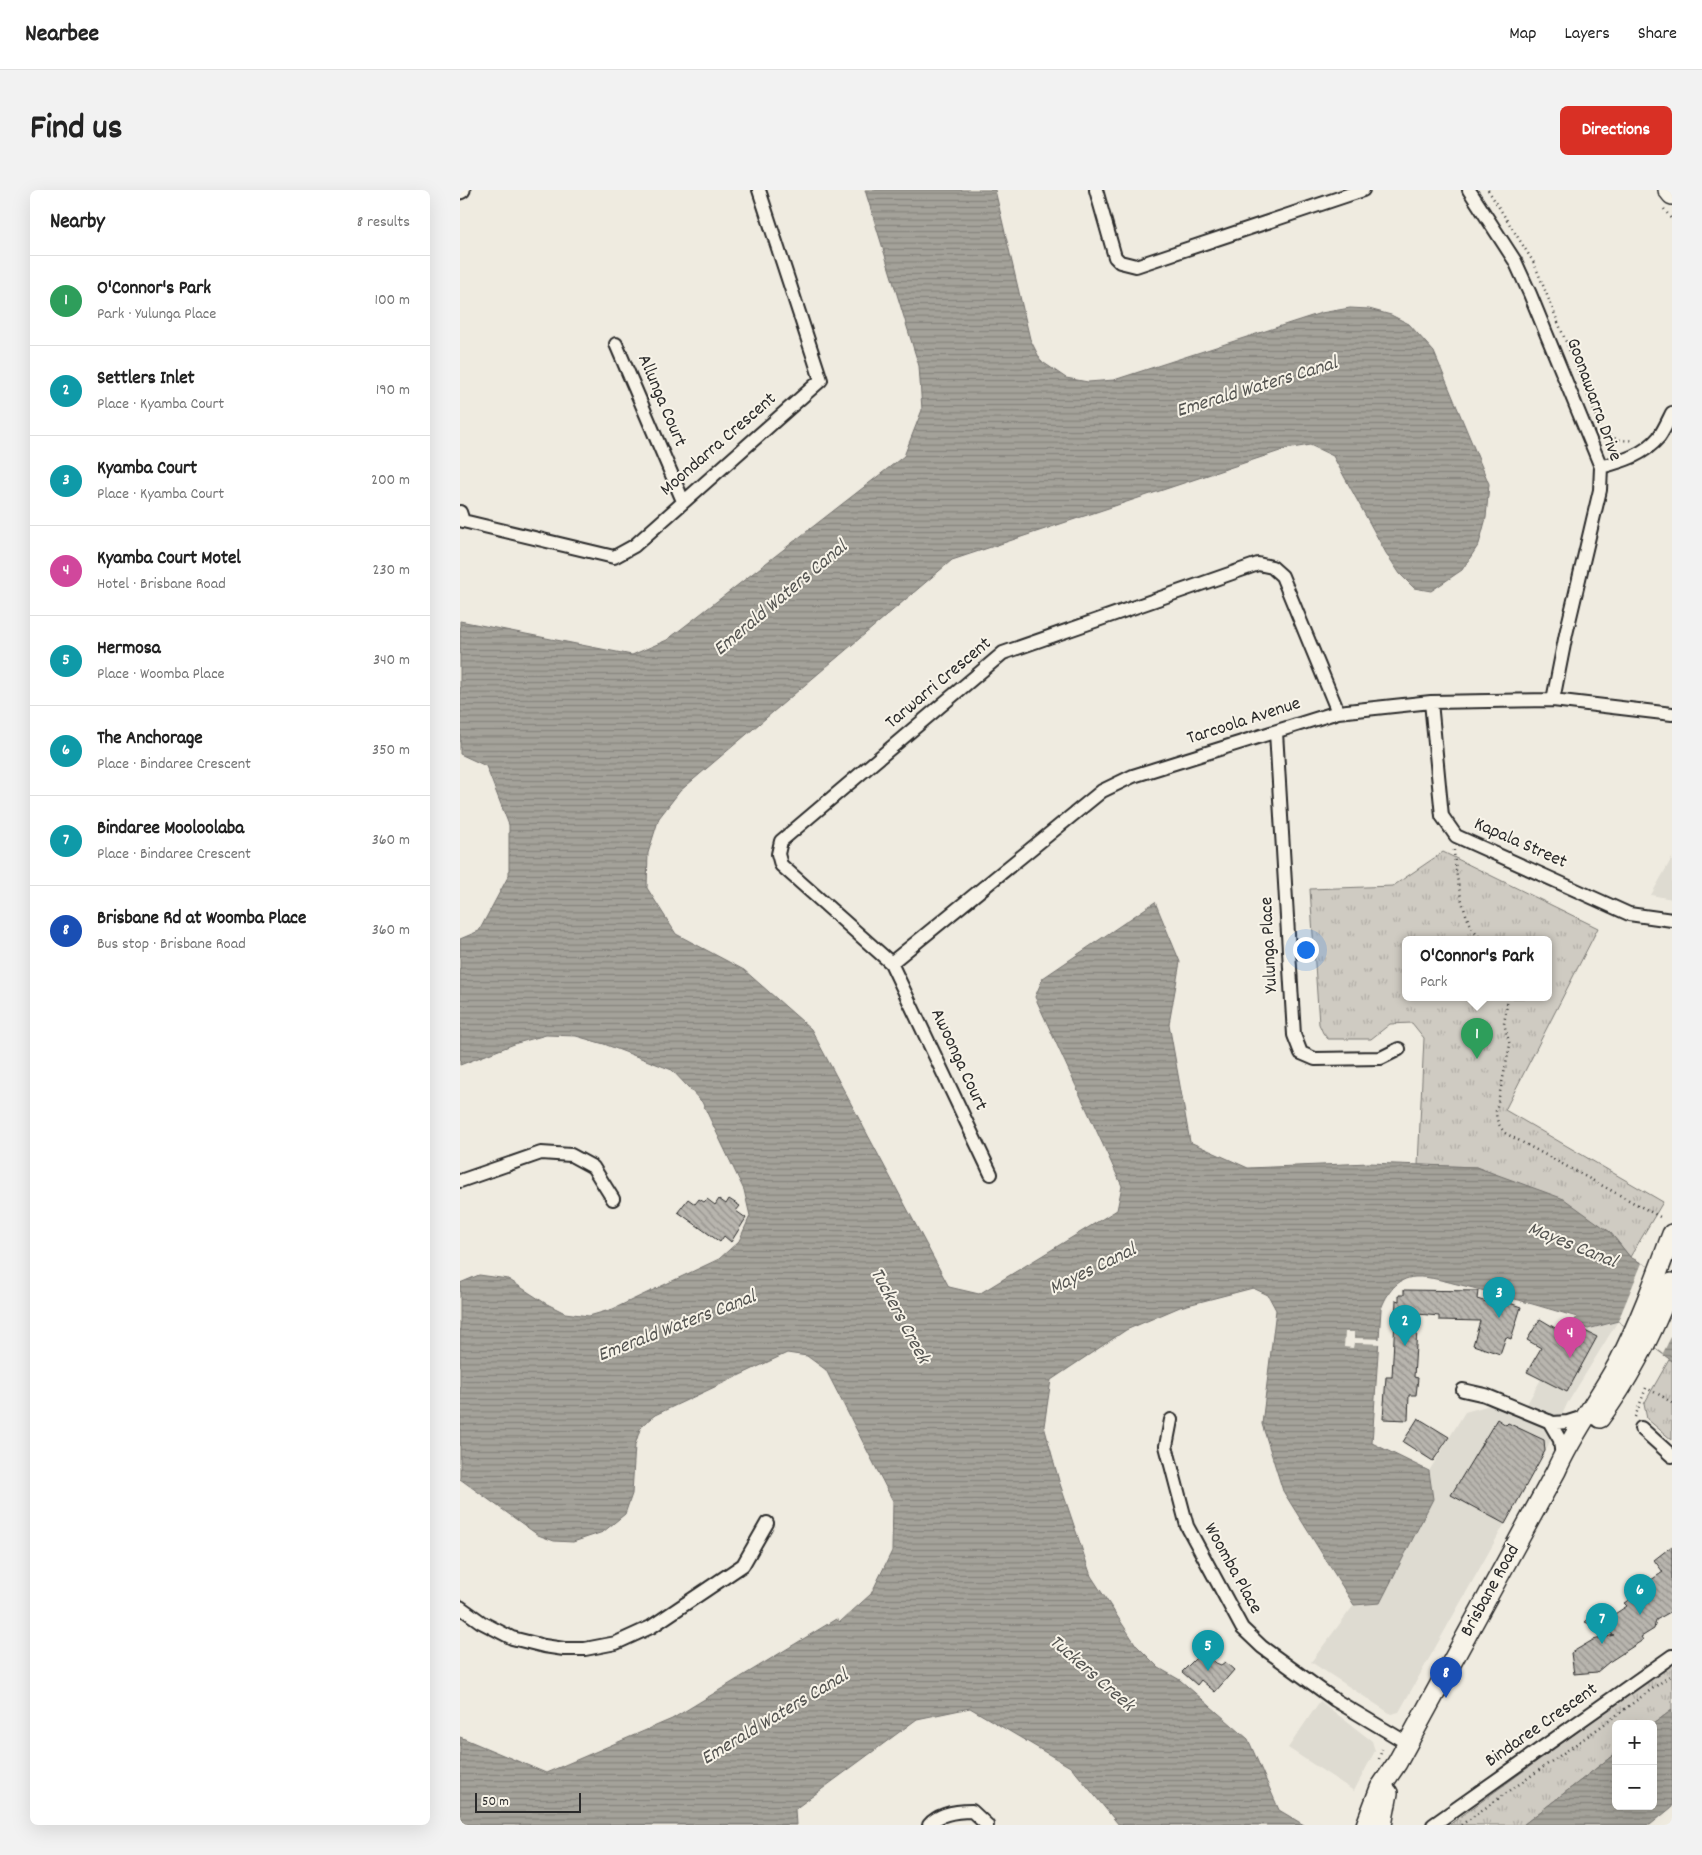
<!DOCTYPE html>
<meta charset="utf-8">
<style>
:root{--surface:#fff;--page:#f2f2f2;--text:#222;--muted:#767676;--line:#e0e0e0;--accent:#d93025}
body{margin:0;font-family:Dekko,sans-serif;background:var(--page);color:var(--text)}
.controls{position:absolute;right:15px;bottom:15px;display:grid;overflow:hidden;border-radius:8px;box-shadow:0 5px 20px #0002}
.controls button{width:45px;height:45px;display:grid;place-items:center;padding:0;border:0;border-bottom:1px solid var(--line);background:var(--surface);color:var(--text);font:25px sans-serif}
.scale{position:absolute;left:15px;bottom:12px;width:106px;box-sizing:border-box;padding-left:5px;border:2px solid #2b2b2b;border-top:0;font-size:14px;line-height:18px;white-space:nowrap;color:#2b2b2b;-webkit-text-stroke:4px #f7f3e8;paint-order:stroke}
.you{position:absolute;left:845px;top:759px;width:18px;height:18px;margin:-12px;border:4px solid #fff;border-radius:50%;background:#1a73e8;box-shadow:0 0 0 8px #1a73e833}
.badge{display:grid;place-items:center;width:32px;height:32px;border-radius:50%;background:var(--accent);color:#fff;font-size:16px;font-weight:700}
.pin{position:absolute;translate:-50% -41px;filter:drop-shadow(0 1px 2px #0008)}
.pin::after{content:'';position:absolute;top:26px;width:18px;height:15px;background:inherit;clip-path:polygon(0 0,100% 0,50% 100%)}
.popup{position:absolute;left:942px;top:746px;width:150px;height:65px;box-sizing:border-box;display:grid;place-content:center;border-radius:8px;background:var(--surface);filter:drop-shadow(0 1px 4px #0005);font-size:16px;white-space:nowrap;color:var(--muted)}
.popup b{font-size:19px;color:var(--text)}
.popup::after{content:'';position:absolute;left:50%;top:100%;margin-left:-10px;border:10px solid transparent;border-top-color:var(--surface)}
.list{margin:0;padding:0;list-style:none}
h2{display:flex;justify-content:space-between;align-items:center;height:65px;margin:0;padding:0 20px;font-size:21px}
h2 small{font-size:16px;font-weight:400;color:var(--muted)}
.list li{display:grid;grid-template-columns:32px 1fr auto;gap:15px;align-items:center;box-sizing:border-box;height:90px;padding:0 20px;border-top:1px solid var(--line)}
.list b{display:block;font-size:19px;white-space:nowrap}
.list p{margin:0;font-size:16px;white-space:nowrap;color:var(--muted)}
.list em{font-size:16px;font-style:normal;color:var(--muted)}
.map{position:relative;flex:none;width:1212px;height:1635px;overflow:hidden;border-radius:8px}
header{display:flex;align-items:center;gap:30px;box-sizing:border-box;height:70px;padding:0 25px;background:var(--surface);border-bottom:1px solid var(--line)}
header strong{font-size:24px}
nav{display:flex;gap:28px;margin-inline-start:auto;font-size:18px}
.intro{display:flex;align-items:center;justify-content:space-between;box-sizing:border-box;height:120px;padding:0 30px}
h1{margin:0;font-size:35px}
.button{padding:12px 22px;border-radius:8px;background:var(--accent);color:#fff;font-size:18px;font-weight:700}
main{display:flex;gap:30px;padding:0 30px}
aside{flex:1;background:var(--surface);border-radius:8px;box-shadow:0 5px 20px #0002}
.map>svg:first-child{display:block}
.built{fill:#dedbd1}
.grass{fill:url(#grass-tufts);stroke:#7d7b76;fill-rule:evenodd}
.water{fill:url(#water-rules);stroke:#74726e}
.pier{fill:#efebe0}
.building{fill:url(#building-back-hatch);stroke:#2b2b2b}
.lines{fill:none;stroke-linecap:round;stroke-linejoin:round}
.minor-casing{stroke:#2b2b2b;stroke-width:16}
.tertiary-casing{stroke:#2b2b2b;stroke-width:19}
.primary-casing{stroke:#2b2b2b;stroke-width:22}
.path{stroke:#2b2b2b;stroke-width:2.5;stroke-dasharray:1 4;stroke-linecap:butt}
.minor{stroke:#f7f3e8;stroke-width:12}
.tertiary{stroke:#f7f3e8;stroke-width:15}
.primary{stroke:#f7f3e8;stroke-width:19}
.labels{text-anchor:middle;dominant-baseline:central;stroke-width:4;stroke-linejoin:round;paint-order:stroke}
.street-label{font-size:19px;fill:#2b2b2b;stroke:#f7f3e8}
.water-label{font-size:20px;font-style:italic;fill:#555552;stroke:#f7f3e8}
</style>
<header>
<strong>Nearbee</strong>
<nav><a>Map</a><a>Layers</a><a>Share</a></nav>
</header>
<div class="intro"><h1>Find us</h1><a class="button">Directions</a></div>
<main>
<aside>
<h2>Nearby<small>8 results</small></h2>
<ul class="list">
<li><span class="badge" style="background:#2e9e5b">1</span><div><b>O'Connor's Park</b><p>Park · Yulunga Place</p></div><em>100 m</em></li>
<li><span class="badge" style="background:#0f9aa8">2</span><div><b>Settlers Inlet</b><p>Place · Kyamba Court</p></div><em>190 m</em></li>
<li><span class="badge" style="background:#0f9aa8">3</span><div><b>Kyamba Court</b><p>Place · Kyamba Court</p></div><em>200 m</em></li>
<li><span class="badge" style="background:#d1479c">4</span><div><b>Kyamba Court Motel</b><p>Hotel · Brisbane Road</p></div><em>230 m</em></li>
<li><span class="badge" style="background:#0f9aa8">5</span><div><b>Hermosa</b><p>Place · Woomba Place</p></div><em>340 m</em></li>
<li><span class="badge" style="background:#0f9aa8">6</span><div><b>The Anchorage</b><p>Place · Bindaree Crescent</p></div><em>350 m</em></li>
<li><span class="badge" style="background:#0f9aa8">7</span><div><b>Bindaree Mooloolaba</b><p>Place · Bindaree Crescent</p></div><em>360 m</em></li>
<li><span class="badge" style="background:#1a4fb4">8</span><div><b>Brisbane Rd at Woomba Place</b><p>Bus stop · Brisbane Road</p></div><em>360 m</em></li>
</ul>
</aside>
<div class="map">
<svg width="1212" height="1635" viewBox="0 0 1212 1635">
<defs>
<pattern id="grass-tufts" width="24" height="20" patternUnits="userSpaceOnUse" patternTransform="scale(1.25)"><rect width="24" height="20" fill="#cfcbc2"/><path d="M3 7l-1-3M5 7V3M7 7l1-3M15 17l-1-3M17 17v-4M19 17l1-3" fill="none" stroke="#b2aea7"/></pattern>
<pattern id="water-rules" width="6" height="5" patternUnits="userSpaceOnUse" patternTransform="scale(1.25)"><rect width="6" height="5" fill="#a4a29a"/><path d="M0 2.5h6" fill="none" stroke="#86847e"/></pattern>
<pattern id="building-back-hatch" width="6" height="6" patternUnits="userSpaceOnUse" patternTransform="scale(1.25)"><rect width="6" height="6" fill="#b8b5ae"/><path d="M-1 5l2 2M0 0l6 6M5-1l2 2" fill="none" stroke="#96938e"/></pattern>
</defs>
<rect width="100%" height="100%" fill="#efebe0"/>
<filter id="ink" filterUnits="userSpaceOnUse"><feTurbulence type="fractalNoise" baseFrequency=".02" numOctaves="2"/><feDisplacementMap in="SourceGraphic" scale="10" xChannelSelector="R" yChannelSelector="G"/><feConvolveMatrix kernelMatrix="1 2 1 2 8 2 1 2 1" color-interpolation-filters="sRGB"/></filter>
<g filter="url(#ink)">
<path class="built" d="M1212 668V709L1191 705Z
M1158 1131 1107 1214 1085 1262 939 1522 931 1524 851 1472 894 1415 920 1413 973 1309 969 1281 1005 1222 1030 1215 1059 1228 1113 1133 1128 1139Z
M860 1511 912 1551 915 1561 894 1601 828 1558Z"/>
<path class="grass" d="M983 662 1138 738 1045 920 1203 1012 1170 1067 1150 1042 1016 977 958 975 964 848 952 833 930 834 911 849H868L863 843 859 834 850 699 933 696ZM946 750H1088V808H946Z
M1210 1168 1212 1171V1250L1187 1229 1184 1214Z
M1212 1473V1520L1193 1534H1156V1563L1063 1635H989Z"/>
<path class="water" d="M405 0H535L570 149 581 171 606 188 628 192 654 190 861 123 890 118 909 119 931 125 949 134 974 162 1029 294 1026 328 1019 354 1002 380 971 401 954 398 940 384 926 363 873 266 850 255 826 259 492 370 220 601 199 628 188 663 187 698 216 744 284 780 351 839 489 1097 519 1104 657 1020 662 996 575 807 583 788 695 712 720 772 709 834 730 952 788 978 909 973 1016 977 1104 1009 1150 1042 1170 1067 1212 1089V1171L1158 1131 1128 1139 1113 1133 1117 1127C1079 1116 1040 1104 1001 1095 988 1092 969 1086 955 1087 937 1088 927 1103 921 1119L912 1253 969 1281 973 1309 920 1413 894 1415 823 1301 802 1234 816 1120 808 1105 793 1098 720 1117 666 1140 591 1190 584 1236 599 1291 631 1386 676 1455 699 1478 720 1490 788 1549 819 1620 844 1635H659L612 1578 510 1518 457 1529 335 1619 336 1635H0V1547L86 1583 212 1529 376 1429 380 1432 411 1404 432 1361 433 1311 366 1180 347 1166 327 1163 195 1225 181 1236 175 1255 172 1304 165 1324 143 1342 113 1352 94 1351 78 1345 0 1289V1093L19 1085 48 1089 85 1113 105 1123 129 1126 153 1119 259 1069 279 1051 290 1026 284 1000 242 912 212 880 144 854 116 846 86 845 57 853 0 875V749L19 741 49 685V635L26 576 0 564V431L172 465 207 450 444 266 462 220 459 176Z
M1212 1520V1617L1190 1635H1063L1156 1563V1616H1193V1534Z"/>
<path class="pier" d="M1182 1073 1212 1089V1145L1203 1163 1158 1131Z
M885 1142H894V1148L921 1149V1154L894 1153 893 1158 884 1157Z"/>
<path class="building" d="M228 1009 235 1014 239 1009 244 1012 247 1009 255 1015 259 1009 266 1014 269 1009 280 1016 276 1021 286 1028 271 1052 264 1046 260 1052 218 1022Z
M944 1100 1018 1101 1017 1109 1043 1117 1044 1111 1061 1117 1051 1149 1046 1147 1040 1164 1013 1155 1020 1131 979 1130V1126L958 1124 954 1187 958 1188 956 1205H949L948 1230 923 1229 926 1187H932L936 1110 939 1111V1105H944Z
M1080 1129 1107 1145 1113 1135 1137 1147 1107 1202 1067 1182 1081 1158 1067 1150Z
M958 1228 989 1247 973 1271 943 1252Z
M1037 1229 1046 1235 1048 1233 1084 1250 1085 1261 1045 1334 991 1305Z
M1212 1356V1421L1196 1430 1194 1439 1181 1447 1183 1450 1149 1472 1137 1482 1114 1484 1111 1463 1133 1450 1154 1445 1125 1432 1134 1424 1144 1431 1167 1416 1164 1413 1175 1406 1173 1402 1203 1382 1194 1370Z
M743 1461 756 1473 761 1475 765 1472 774 1480 755 1502 741 1490 737 1495 722 1482Z"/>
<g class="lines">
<g class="minor-casing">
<path id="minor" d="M636 0 655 67 660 72 676 76 903 0
M1009 0 1055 71 1070 104 1141 277 1140 300 1106 444 1093 510
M156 154 223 311
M1141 277C1163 271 1184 265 1199 247 1204 240 1208 231 1212 223
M0 322 3 331 154 367 174 356 361 190 299 0
M971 512 982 626 996 646 1169 724 1212 730
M816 542 834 845 841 863 855 869 921 868 939 859
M431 773 642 601 673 586 878 522 971 512 1093 510 1212 524
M531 984 431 773 321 675 318 664 321 651 543 463 798 374 812 377 822 386 878 522
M0 991 81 963 111 965 133 977 153 1009
M1003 1200 1025 1205 1093 1233 1108 1232 1127 1226
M711 1230 706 1256 727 1336 782 1438 802 1457 875 1510 947 1553
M1089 1231 1100 1250 1102 1268
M1181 1238 1212 1266
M0 1417 21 1432 52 1448 84 1456 104 1459H125L156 1453 191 1437 283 1375 307 1333
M469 1635C479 1623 497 1621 512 1621L527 1635
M973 1635 1212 1466"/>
</g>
<g class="tertiary-casing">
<path id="tertiary" d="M0 1 2 0"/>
</g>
<g class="primary-casing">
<path id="primary" d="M1208 0 1212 5
M1140 1228C1170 1188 1194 1140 1212 1093
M906 1635 920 1598 937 1573 1096 1281C1113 1242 1139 1209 1159 1172 1180 1131 1196 1087 1212 1044
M922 1635 928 1603"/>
</g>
<path class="path" d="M1028 0 1074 73 1136 226
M1204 19 1212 30
M1139 236C1146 247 1160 252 1173 250
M994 660C995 679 1001 719 1011 735 1014 741 1019 746 1023 750
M1048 808 1044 834 1050 855 1036 921C1036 930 1039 936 1045 943L1202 1028
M1175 1227 1186 1198 1202 1206 1212 1213
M919 1569 922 1559
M1001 1635 1139 1538 1211 1485"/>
<use href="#minor" class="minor"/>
<use href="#tertiary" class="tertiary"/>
<use href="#primary" class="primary"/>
</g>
</g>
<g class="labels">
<g class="street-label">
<text transform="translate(1133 210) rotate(70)">Goonawarra Drive</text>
<text transform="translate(201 211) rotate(67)">Allunga Court</text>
<text transform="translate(259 255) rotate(-41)">Moondarra Crescent</text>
<text transform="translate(479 494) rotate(-40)">Tarwarri Crescent</text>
<text transform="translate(784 532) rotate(-18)">Tarcoola Avenue</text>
<text transform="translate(1060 654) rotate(24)">Kapala Street</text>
<text transform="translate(810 755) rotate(-93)">Yulunga Place</text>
<text transform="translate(498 870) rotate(65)">Awoonga Court</text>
<text transform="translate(772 1379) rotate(61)">Woomba Place</text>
<text transform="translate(1031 1401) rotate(-61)">Brisbane Road</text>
<text transform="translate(1082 1536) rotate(-35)">Bindaree Crescent</text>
</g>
<g class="water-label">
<text transform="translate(797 198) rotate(-17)">Emerald Waters Canal</text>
<text transform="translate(321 409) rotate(-40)">Emerald Waters Canal</text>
<text transform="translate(1112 1056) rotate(22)">Mayes Canal</text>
<text transform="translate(633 1080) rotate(-26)">Mayes Canal</text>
<text transform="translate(439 1126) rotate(62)">Tuckers Creek</text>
<text transform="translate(217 1137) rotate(-21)">Emerald Waters Canal</text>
<text transform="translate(631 1484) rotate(41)">Tuckers Creek</text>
<text transform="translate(315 1528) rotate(-31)">Emerald Waters Canal</text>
</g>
</g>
</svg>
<div class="controls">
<button>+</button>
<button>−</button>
</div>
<div class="scale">50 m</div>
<div class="you"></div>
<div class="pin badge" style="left:1017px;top:869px;background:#2e9e5b">1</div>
<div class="popup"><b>O'Connor's Park</b>Park</div>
<div class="pin badge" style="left:945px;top:1156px;background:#0f9aa8">2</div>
<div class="pin badge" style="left:1039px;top:1128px;background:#0f9aa8">3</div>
<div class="pin badge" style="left:1110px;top:1168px;background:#d1479c">4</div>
<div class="pin badge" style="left:748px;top:1481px;background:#0f9aa8">5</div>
<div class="pin badge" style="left:1180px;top:1425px;background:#0f9aa8">6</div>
<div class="pin badge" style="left:1142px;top:1454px;background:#0f9aa8">7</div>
<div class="pin badge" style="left:986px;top:1508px;background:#1a4fb4">8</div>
</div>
</main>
